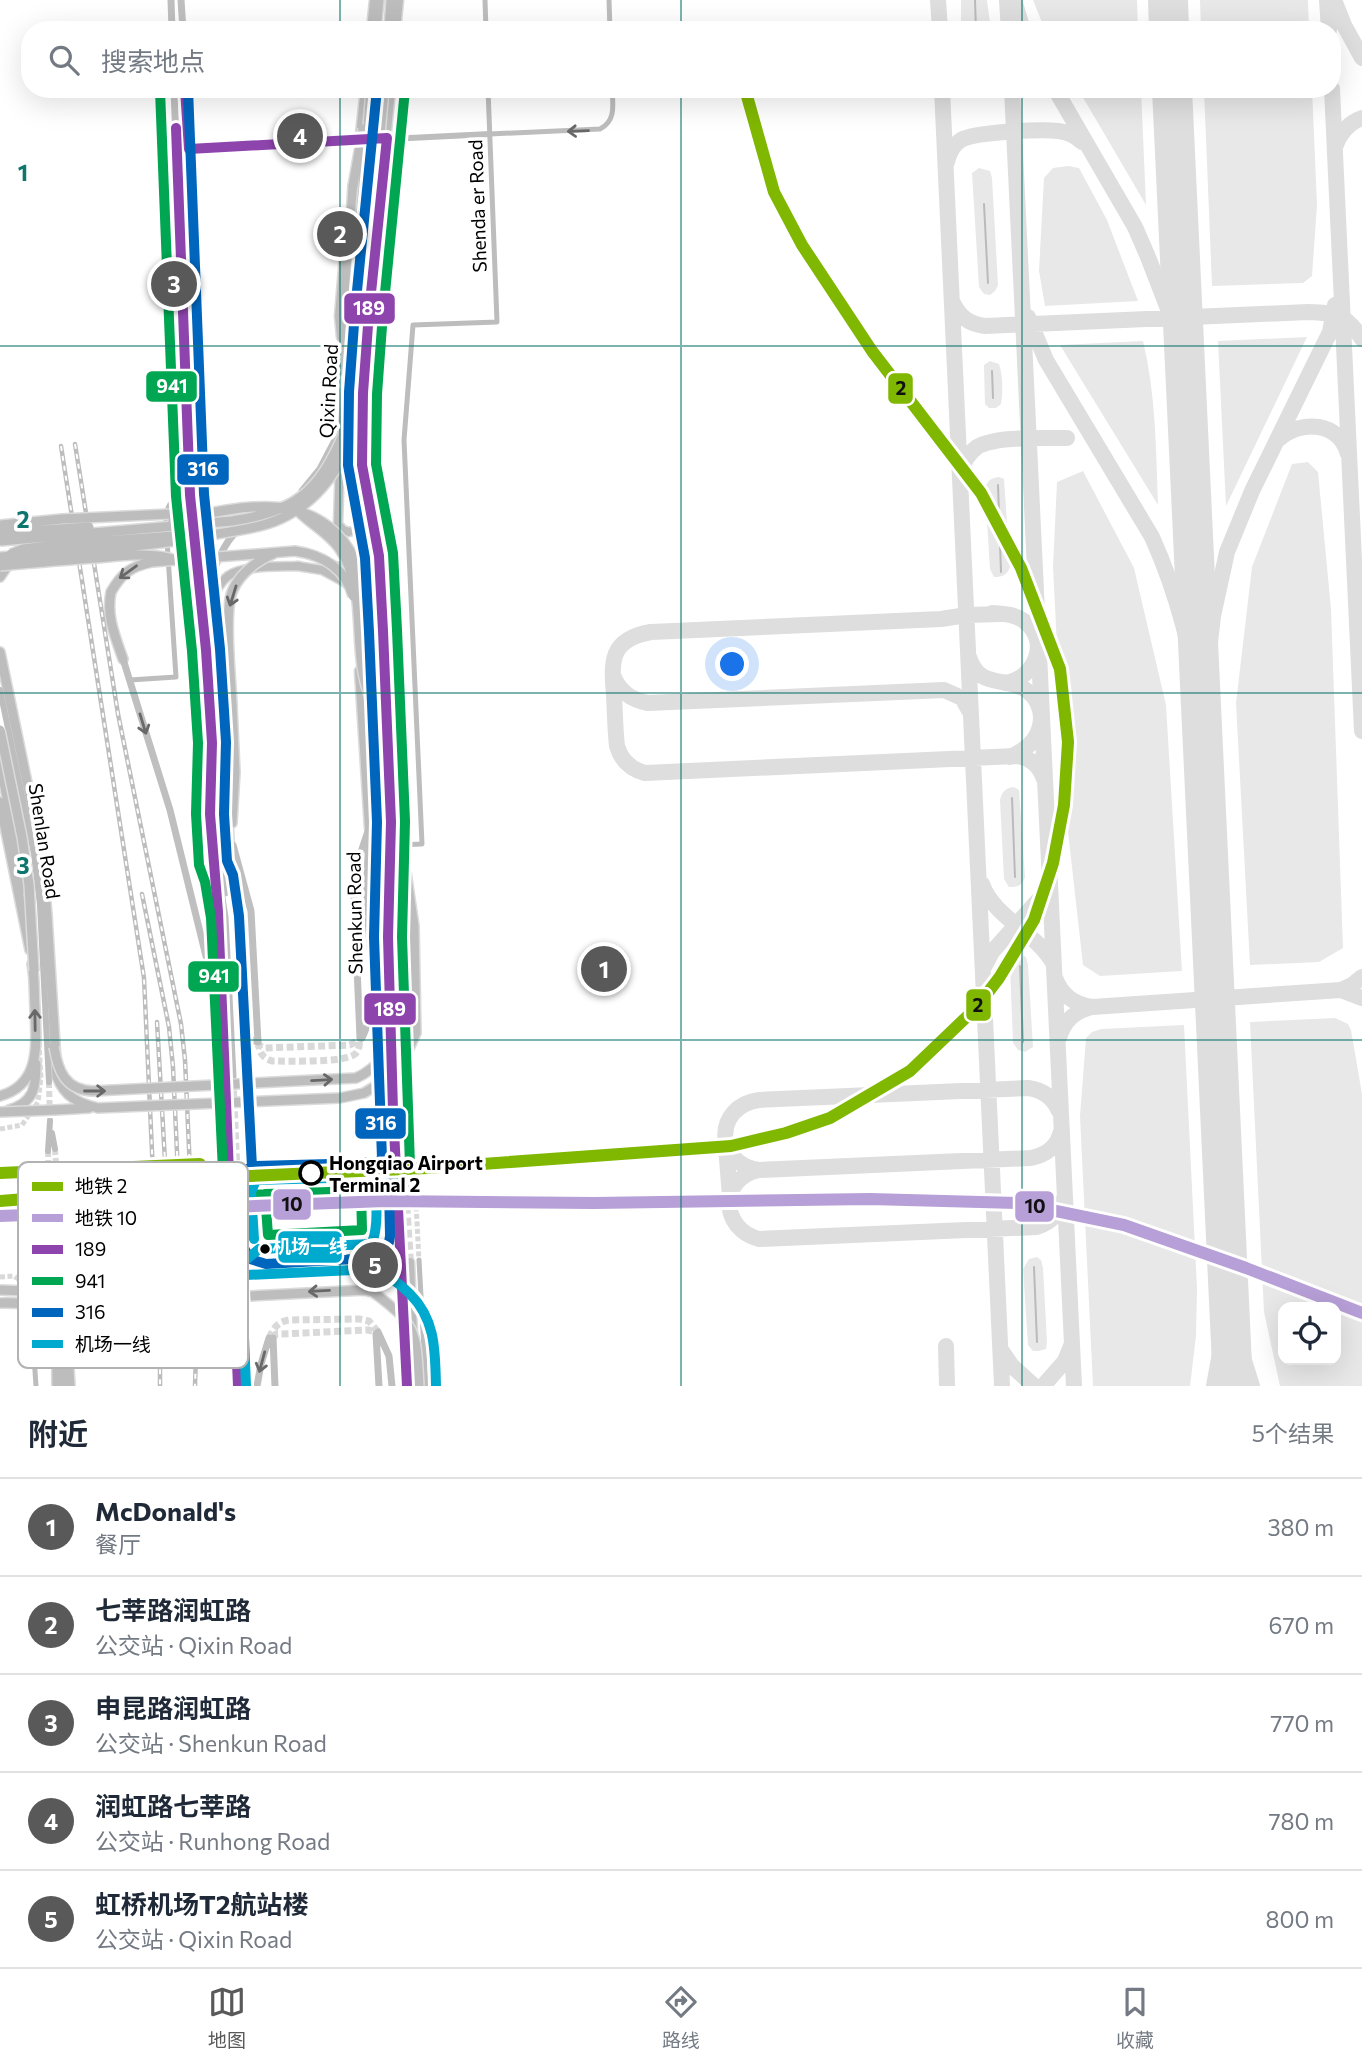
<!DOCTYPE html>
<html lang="zh">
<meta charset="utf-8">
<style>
:root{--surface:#fff;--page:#f6f6f7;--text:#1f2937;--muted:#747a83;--line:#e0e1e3;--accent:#595959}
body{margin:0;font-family:Commissioner,"Noto Sans SC",sans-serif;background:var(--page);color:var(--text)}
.controls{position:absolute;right:21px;bottom:21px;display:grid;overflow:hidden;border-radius:14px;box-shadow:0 7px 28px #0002}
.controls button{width:63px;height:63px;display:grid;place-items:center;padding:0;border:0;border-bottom:2px solid var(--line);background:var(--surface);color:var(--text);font:35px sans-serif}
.you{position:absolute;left:733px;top:665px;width:24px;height:24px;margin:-18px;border:5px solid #fff;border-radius:50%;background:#1a73e8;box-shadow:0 0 0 10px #1a73e833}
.badge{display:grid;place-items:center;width:46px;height:46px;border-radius:50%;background:var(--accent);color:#fff;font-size:23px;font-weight:700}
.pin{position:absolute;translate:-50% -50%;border:4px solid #fff;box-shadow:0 2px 7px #0006}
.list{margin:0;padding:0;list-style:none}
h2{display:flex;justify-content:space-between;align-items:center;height:91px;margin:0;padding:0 28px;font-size:30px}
h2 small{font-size:23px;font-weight:400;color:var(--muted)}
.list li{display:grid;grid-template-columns:46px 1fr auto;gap:21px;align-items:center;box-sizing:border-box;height:98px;padding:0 28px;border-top:2px solid var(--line)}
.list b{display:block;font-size:26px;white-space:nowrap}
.list p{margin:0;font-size:23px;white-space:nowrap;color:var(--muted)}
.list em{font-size:23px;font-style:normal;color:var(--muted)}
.icon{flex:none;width:38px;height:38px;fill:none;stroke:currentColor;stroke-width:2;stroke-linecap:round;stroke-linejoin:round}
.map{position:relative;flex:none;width:1362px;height:1386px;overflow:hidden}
.search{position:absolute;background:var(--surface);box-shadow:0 7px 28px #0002;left:21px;right:21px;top:21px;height:77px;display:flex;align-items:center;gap:18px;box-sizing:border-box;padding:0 24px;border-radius:28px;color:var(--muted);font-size:26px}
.sheet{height:581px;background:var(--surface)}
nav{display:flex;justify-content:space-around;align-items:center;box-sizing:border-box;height:98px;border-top:2px solid var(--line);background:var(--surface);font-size:19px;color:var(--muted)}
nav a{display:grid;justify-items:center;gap:4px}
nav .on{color:var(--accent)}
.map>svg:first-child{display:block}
.green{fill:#e8e8e8;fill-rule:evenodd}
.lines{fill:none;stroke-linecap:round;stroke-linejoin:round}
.stream{stroke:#bababa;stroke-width:2}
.taxiway{stroke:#dedede;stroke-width:16}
.runway{stroke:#dedede;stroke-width:40}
.minor-tunnel{stroke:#d9d9d9;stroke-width:5;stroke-dasharray:5 2.5;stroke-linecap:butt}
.tertiary-tunnel{stroke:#d9d9d9;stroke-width:6;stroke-dasharray:6 3;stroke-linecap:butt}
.secondary-tunnel{stroke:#d9d9d9;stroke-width:7;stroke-dasharray:7 3.5;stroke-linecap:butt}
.primary-tunnel{stroke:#d9d9d9;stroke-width:8;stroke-dasharray:8 4;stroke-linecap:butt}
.primary-casing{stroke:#dbdbdb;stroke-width:11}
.trunk-casing{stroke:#dbdbdb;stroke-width:12}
.minor{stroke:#bdbdbd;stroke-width:5}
.tertiary{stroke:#bdbdbd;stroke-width:6}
.secondary{stroke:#bfbfbf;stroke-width:7}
.primary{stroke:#bdbdbd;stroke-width:8}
.trunk{stroke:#bdbdbd;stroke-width:9}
.rail-casing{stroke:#bdbdbd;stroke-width:4.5}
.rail{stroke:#fff;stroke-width:2;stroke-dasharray:5;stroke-linecap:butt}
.trunk-bridge-casing{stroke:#dbdbdb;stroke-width:12;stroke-linecap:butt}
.trunk-bridge{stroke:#bdbdbd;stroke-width:9}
.bus-1-casing{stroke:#fff;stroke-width:16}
.bus-2-casing{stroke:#fff;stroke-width:16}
.bus-3-casing{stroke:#fff;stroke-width:16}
.bus-4-casing{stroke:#fff;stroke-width:16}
.bus-1{stroke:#8e44ad;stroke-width:10}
.bus-2{stroke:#00a651;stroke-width:10}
.bus-3{stroke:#0065bd;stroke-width:10}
.bus-4{stroke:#00a9ce;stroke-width:10}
.metro-1-casing{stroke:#fff;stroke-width:18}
.metro-2-casing{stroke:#fff;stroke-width:18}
.metro-1{stroke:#80b700;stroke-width:12}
.metro-2{stroke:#b79fd7;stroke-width:12}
.oneway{stroke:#686868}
.oneway2{stroke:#696969}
.grid{fill:none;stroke:#0f766e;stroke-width:2;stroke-opacity:0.55}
.stop-dot{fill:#fff;stroke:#000;stroke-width:3.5}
.bus-dot{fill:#000;stroke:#fff;stroke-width:2.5}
.labels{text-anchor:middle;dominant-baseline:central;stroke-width:7;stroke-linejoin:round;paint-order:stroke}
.street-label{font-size:19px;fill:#000;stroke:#fff}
.stop-label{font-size:19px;font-weight:bold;fill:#000;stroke:#fff;text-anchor:start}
.key{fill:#fff;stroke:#b2b2b2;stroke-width:2}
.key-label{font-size:19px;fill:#000}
.grid-label{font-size:23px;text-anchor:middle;font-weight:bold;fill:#0f766e;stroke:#fff;stroke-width:7;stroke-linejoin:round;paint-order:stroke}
.line-badge{stroke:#fff;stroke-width:2.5}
.badge-label{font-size:19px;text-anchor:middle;font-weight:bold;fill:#fff}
.pale-badge-label{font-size:19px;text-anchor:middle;font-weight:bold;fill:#111}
</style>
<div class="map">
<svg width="1362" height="1386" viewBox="0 0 1362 1386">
<rect width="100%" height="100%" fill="#fff"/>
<path class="green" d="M961 0H987L991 30H961Z
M1033 0H1137L1138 30H1045Z
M1200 0H1308L1309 30H1201Z
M1078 89H1141L1146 205Z
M1204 89H1312L1317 205 1312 276 1303 283 1212 286Z
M1068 166 1079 168 1107 220 1138 301 1045 306 1039 271 1044 178 1053 168Z
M979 168 990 171 992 178 998 285 995 291 990 295 984 294 979 287 972 173Z
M1307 337 1226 506 1218 341Z
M1143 341C1156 395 1156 450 1158 505L1060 345Z
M990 361 999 364C1003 376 1003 392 1001 404L996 408H989L985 404 984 365Z
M1308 462 1318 472 1331 609 1343 948 1319 962 1250 965 1236 703 1252 567 1292 464Z
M1083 471 1134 568 1166 705 1182 971 1100 976 1083 965 1065 805 1053 567 1057 482Z
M999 477 1004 479 1010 567C1007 575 1003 577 994 577L990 569 985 490C987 481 990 478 999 477Z
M1014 787 1019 790 1025 877C1022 886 1018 887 1009 887L1004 879 1000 800C1002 792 1005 788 1014 787Z
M1021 954 1026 957 1028 965 1033 1047 1025 1052 1018 1050 1013 1043 1010 965 1015 955Z
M1335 1018 1348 1024 1351 1030 1362 1094V1386H1280L1264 1312 1250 1022ZM1283 1307H1336V1360H1283Z
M1184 1025 1197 1289 1196 1336 1190 1386H1093L1080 1116 1086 1038 1092 1032 1101 1029Z
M1037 1257 1041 1260 1043 1268 1047 1342 1046 1349 1039 1351H1033L1028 1345 1023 1269 1029 1259Z"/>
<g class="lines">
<path class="stream" d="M975 0 976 30
M979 89V94
M984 204 988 283
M992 371 993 398
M998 485 1001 572
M1012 798 1015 877
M1020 966 1023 1042
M1034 1267 1037 1342"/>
<path class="taxiway" d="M938 0 940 30
M1014 0 1023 30
M1327 0 1329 30
M1334 0 1344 25 1362 58
M1007 1 1009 30
M942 89 1002 1386
M1012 89 1074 1386
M1055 89 1135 227 1148 257 1172 319 1188 417
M1332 89 1362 731
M1335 147C1340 133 1348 123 1362 118
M947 162C949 153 953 145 961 140 974 132 1041 129 1058 131 1068 132 1076 136 1082 142
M953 303C960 317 969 324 985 326L1308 312C1337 313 1346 314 1362 339
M1028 317 1046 360 1152 537C1179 597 1192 654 1202 718
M1279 439C1302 419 1339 422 1348 454
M961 470C964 461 969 453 977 447 995 436 1045 438 1067 438
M992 613C1004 614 1015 614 1024 621 1051 641 1035 679 1005 683
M1001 614 967 615 941 619 651 632C610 639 611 661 614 695 615 712 615 729 617 746 621 760 630 769 645 773L1015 756C1030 757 1039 765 1044 779
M969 657C979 686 997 678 1018 686 1035 692 1044 709 1040 726 1036 742 1025 750 1010 757
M613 675C619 691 631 700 648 703L944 690 962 698 970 712
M1204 695 1213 616 1227 552 1252 491 1325 342 1330 332 1335 305
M982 884C994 918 1036 932 1053 963
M984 967 992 952 1041 897 1049 883
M1055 978C1062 996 1074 1004 1092 1007
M1341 990 1362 998
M1059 1038C1064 1021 1074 1011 1092 1007L1341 990 1352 985 1362 977
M1059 1111C1053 1097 1043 1090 1028 1088L759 1100C714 1106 714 1164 759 1170L1031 1158C1046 1155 1058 1146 1061 1131
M726 1146 730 1197
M759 1170C719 1178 720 1229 759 1239L1037 1227C1052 1222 1060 1213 1064 1198
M1227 1255 1238 1341 1252 1386
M946 1346 947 1386
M1001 1350 1012 1366 1034 1386
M1043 1386 1065 1361 1071 1346
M1214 1386 1220 1353 1225 1306"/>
<path class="runway" d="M1168 0 1169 30
M1172 89 1233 1386"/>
<path class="minor-tunnel" d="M404 1013 406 1033
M411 1109 419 1260
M0 1129 22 1125 38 1102 41 1078 39 1044
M0 1277 14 1276 22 1282 27 1316"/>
<path class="tertiary-tunnel" d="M49 1082 50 1121
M55 1149 57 1180
M48 1151 49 1180
M52 1225 53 1256
M59 1225 60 1255
M55 1280 60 1322"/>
<path class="secondary-tunnel" d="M258 1042C260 1053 261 1057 272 1061 287 1061 345 1063 355 1054 360 1050 359 1044 360 1038
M256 1044 265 1048 350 1045 361 1039
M225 1076 233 1264
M233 1080 241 1264
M269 1338C274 1328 277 1322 289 1320L359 1319 369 1321 378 1332
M273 1338 276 1334H282L368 1330 376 1332"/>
<path class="primary-tunnel" d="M390 857 391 822
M393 1110 400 1267
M400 1110 410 1262"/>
<g class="primary-casing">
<path id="primary" d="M371 30 374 0
M396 30 399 0
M360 134 365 89
M341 337 339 316 347 221
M365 362 391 89
M363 413 362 465 368 497
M340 461 338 524 343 530 349 532 356 530 361 523 362 482
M372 517 379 556 391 822
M297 566 322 570 346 583
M333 566C343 566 355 570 363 578 380 597 376 715 376 746
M206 609C212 598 218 584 228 576 243 565 280 567 299 566
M359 671 369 828 381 858 382 1015 393 1110
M368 733 369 700
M386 827V866L396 1016
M390 1008 391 1044
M397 1036 400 1110
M410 1262 413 1334
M400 1267 407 1386"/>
</g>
<g class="trunk-casing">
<path id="trunk" d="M376 30 379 0
M389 30 391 0
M344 371 345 313 353 186
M349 444 354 418 378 157
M0 577 10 562
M111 592C106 616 115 636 123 659
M0 652 42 855 47 915 57 1077C65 1097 78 1103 98 1108
M0 762 25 889
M227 764 228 794
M0 802 30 950
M228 818 230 862
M232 823 235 772 232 705
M0 1096C42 1084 36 1043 35 1008 34 994 35 978 32 964
M9 1110C34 1102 36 1088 36 1064
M55 1110 89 1108
M31 1291C62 1296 56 1362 57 1386
M68 1329C67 1302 75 1296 101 1290
M70 1386C69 1357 59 1315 95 1304"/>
</g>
<path class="minor" d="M485 0 486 30
M609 0 610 30
M490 134 600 129C616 121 613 105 612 89
M166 528C164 498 176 496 201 495
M130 680 176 677 167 541
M376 746 386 828
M388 840 396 845 422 844 404 440 413 325 497 322 488 89
M389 849 396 901
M399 868 397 853 399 848 404 846
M409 1091 411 1109
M402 1107 407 1093 404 1043 408 1030 404 894
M419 1260 426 1386
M27 1316 28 1326 33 1341 36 1386"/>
<path class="tertiary" d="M189 149 490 134
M0 690 34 854 40 905 49 1082
M52 1133 55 1149
M48 1151 50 1121
M49 1180 52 1225
M57 1180 59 1225
M60 1255 62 1280
M53 1256 55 1280
M60 1322 64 1386"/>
<path class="secondary" d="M171 0 172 30
M181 0 183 30
M174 89 190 495 206 650 212 743 210 814 218 912 225 1076
M185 89 194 256 201 495C202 509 210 519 225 520
M302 491 320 469 341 429
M209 590C213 569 223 543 239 529 245 524 253 521 260 518
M123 659 170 810 219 1009
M215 761 224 810V825
M233 845 251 911 258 1042
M225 856V893
M228 858 238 922 241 1015 252 1042
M220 885 225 917 233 1076
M360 1038 354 896 355 870 369 828
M362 1038C381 1000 367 941 367 899 366 879 368 859 369 840
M233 1264 238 1386
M241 1264 246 1386
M378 1332 389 1356 392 1386
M376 1334 379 1386
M273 1338 275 1386
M257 1386 261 1364 269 1338"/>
<use href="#primary" class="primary"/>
<use href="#trunk" class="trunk"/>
<g class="rail-casing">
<path id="rail" d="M75 444 118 714 181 1024 185 1060 197 1325 195 1386
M61 446 144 978 160 1325V1386
M142 894 169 1027 173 1067 179 1195
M157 1022 167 1196"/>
</g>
<use href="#rail" class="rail"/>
<g class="trunk-bridge-casing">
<path id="trunk-bridge" d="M378 157 384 89
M353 186 363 129
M299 512C312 525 328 533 339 548 365 585 355 631 363 673 369 706 387 737 396 770
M173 521C226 510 292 490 336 533 346 543 354 555 358 569 368 600 366 637 368 670
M0 525 62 519 192 513
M0 533 89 527
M0 541 232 521C295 511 318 493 343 435L371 89
M11 554 23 549 64 544 188 535
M0 557C73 551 145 548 217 534 241 530 267 527 288 515 318 499 336 474 349 444
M0 566C32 563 65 560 97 558 139 554 196 546 214 598 216 604 217 612 218 619L227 764
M364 583 371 509V461
M111 592C122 573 130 567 152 562L295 551C322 555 345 568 353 596
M232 705C231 679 224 613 232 592 240 572 257 561 275 553
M0 730 22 837 29 885 34 971
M54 1047C58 1071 65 1090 93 1091L356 1078C377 1069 398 1043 400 1021L397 937 403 853 392 569 386 509 368 430 364 394 361 345
M98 1108 340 1098 364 1093 379 1084 407 1053 416 1033 414 926 406 872
M0 1112 55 1110
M0 1290 26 1291
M36 1291 110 1287 143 1280 374 1269C388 1274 396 1280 406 1290 439 1319 435 1345 436 1386
M0 1303C32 1302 47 1305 55 1339
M95 1304 365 1290 373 1292C417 1325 416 1331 419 1386"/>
</g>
<use href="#trunk-bridge" class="trunk-bridge"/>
<g class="bus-1-casing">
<path id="bus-1" d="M185 89 189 149 387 138 369 312 363 393 362 465 379 556 383 631 391 822 388 937 393 1110 407 1386
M176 128 190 495 206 650 212 743 210 814 218 912 238 1386"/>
</g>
<g class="bus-2-casing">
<path id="bus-2" d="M160 90 176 496 192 651 198 743 196 814 199 865 205 882 211 918 223 1171 233 1189 249 1195 383 1190C395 1186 405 1177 410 1165L402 937 405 821 397 630 393 553 376 464 377 394 383 313 405 90
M361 1191 362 1230 268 1235 265 1194Z"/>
</g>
<g class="bus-3-casing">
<path id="bus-3" d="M188 89 204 494 220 649 226 742 224 814 227 861 233 875 239 916 252 1167 378 1162 382 1158 374 937 377 822 369 632 365 558 348 465 349 392 355 311 377 89
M366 1163 256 1166 247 1169 237 1190 240 1241 250 1259 266 1264 372 1258 382 1253 389 1242 390 1236 389 1186 383 1172 374 1165"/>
</g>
<g class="bus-4-casing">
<path id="bus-4" d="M59 1290 110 1287 143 1280 374 1269C388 1275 399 1283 410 1294 436 1320 435 1351 436 1386
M246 1386 241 1264 259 1249 371 1244C379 1231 379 1186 366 1177L256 1180 251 1192 254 1239"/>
</g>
<use href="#bus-1" class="bus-1"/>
<use href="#bus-2" class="bus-2"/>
<use href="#bus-3" class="bus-3"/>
<use href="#bus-4" class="bus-4"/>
<g class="metro-1-casing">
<path id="metro-1" d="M0 1173 200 1164
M0 1201 89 1194 206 1178 427 1168 731 1146 786 1133 830 1118 910 1071 976 1008 999 978 1034 920 1053 863 1064 805 1068 742 1060 669 1021 568 981 493 872 351 802 245 774 192 745 89"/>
</g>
<g class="metro-2-casing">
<path id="metro-2" d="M0 1216 385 1201 594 1203 870 1199 1017 1203 1124 1225 1246 1268 1362 1313"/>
</g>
<use href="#metro-1" class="metro-1"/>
<use href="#metro-2" class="metro-2"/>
</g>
<defs><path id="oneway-shaft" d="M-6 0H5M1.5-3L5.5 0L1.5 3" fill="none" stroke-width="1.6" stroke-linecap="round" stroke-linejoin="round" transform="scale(1.75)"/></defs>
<g class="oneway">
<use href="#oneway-shaft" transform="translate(578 131) rotate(178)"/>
<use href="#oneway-shaft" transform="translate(128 572) rotate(144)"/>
<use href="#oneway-shaft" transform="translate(233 596) rotate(107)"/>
<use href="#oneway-shaft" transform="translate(35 1020) rotate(-91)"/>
<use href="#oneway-shaft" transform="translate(322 1080) rotate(-3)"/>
<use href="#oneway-shaft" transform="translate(95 1091)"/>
<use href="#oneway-shaft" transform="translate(319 1291) rotate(177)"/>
</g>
<g class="oneway2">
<use href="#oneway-shaft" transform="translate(143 724) rotate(73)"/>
<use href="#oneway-shaft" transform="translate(262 1362) rotate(105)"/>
</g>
<path class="grid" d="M340 0V30M681 0V30M1022 0V30M340 89V1386M681 89V1386M1022 89V1386M0 346H1362M0 693H1362M0 1040H1362"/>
<circle class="stop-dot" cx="311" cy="1173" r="11"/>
<circle class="bus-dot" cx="265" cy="1249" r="6"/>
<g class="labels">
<g class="street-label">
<text transform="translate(477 206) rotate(-92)">Shenda er Road</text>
<text transform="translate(328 391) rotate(-87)">Qixin Road</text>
<text transform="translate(45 841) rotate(81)">Shenlan Road</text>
<text transform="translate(354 913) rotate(-91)">Shenkun Road</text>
</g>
<g class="stop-label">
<text x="329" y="1162">Hongqiao Airport<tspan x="329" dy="22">Terminal 2</tspan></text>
</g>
</g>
<rect x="18" y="1162" width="230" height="206" rx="10" class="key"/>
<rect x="32" y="1182" width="31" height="9" fill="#80b700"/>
<rect x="32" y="1214" width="31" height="8" fill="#b79fd7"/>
<rect x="32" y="1245" width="31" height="9" fill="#8e44ad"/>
<rect x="32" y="1277" width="31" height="8" fill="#00a651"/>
<rect x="32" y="1308" width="31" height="9" fill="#0065bd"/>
<rect x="32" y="1340" width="31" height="8" fill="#00a9ce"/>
<g class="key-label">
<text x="75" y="1193">地铁 2</text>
<text x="75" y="1225">地铁 10</text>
<text x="75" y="1256">189</text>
<text x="75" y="1288">941</text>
<text x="75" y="1319">316</text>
<text x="75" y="1351">机场一线</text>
</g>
<g class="grid-label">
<text x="23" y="181">1</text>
<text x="23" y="528">2</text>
<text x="23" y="874">3</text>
</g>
<g class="line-badge">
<rect x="343" y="292" width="53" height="33" rx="7" fill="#8e44ad"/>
<rect x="145" y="370" width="53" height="33" rx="7" fill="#00a651"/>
<rect x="887" y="372" width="27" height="33" rx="7" fill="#80b700"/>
<rect x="176" y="453" width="54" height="33" rx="7" fill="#0065bd"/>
<rect x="187" y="960" width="53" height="33" rx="7" fill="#00a651"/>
<rect x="965" y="988" width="27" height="34" rx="7" fill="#80b700"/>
<rect x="363" y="992" width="54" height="34" rx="7" fill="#8e44ad"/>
<rect x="354" y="1107" width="53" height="33" rx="7" fill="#0065bd"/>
<rect x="272" y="1188" width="40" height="33" rx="7" fill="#b79fd7"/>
<rect x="1014" y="1190" width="41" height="33" rx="7" fill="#b79fd7"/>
<rect x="277" y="1230" width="66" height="34" rx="7" fill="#00a9ce"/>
</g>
<g class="badge-label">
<text x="369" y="315">189</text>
<text x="172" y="393">941</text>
<text x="203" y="476">316</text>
<text x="214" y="983">941</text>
<text x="390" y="1016">189</text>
<text x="381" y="1130">316</text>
<text x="310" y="1253">机场一线</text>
</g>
<g class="pale-badge-label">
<text x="901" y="395">2</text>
<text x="978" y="1012">2</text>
<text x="292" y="1211">10</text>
<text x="1035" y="1213">10</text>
</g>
</svg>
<div class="controls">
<button><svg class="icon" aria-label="locate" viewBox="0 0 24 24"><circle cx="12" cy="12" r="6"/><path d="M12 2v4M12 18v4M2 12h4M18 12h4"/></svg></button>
</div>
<div class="you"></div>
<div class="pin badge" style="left:604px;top:969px">1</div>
<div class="pin badge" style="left:340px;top:234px">2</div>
<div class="pin badge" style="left:174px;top:284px">3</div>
<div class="pin badge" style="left:300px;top:136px">4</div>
<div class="pin badge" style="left:375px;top:1265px">5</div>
<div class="search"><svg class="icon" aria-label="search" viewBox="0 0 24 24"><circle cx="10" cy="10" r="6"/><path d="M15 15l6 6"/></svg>搜索地点</div>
</div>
<section class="sheet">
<h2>附近<small>5个结果</small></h2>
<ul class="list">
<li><span class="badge">1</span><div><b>McDonald's</b><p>餐厅</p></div><em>380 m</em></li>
<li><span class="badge">2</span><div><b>七莘路润虹路</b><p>公交站 · Qixin Road</p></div><em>670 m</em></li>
<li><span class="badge">3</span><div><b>申昆路润虹路</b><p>公交站 · Shenkun Road</p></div><em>770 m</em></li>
<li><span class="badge">4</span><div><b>润虹路七莘路</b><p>公交站 · Runhong Road</p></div><em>780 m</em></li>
<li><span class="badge">5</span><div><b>虹桥机场T2航站楼</b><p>公交站 · Qixin Road</p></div><em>800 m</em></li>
</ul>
</section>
<nav>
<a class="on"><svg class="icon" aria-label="map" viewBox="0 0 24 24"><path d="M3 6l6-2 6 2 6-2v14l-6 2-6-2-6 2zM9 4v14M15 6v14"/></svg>地图</a>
<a><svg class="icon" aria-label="directions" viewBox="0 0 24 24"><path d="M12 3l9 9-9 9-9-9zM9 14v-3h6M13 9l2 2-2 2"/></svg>路线</a>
<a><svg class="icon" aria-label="saved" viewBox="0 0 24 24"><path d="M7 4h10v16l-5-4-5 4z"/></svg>收藏</a>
</nav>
